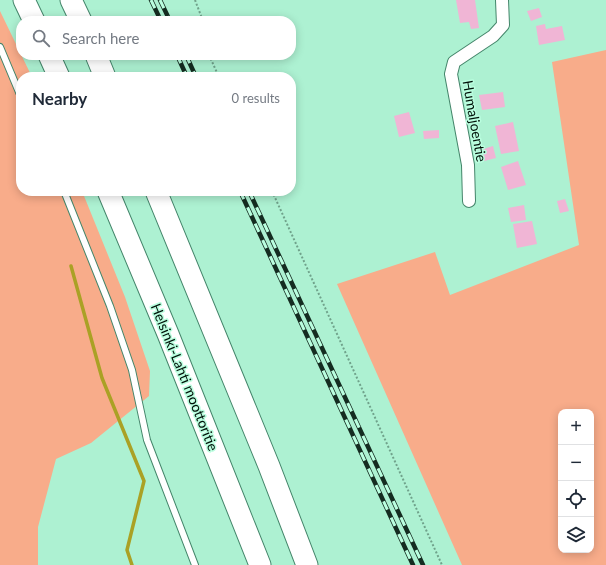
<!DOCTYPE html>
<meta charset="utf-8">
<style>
:root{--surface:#fff;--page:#f2f2f3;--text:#1f2937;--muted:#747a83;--line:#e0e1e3}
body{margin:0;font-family:Lato,sans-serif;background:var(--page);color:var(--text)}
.controls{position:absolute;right:12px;bottom:12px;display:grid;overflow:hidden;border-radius:8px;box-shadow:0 2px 10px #0003}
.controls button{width:36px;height:36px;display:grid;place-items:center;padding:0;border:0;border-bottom:1px solid var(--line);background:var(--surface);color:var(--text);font:20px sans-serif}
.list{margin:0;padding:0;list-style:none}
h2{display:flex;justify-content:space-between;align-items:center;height:52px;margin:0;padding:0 16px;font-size:17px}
h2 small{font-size:13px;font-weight:400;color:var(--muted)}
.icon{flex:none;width:22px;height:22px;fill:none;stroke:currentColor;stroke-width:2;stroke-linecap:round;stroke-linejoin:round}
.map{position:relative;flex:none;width:606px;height:565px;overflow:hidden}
.search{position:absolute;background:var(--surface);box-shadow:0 2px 10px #0003;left:16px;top:16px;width:280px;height:44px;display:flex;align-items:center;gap:10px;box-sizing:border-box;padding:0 14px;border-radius:16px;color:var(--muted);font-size:15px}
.panel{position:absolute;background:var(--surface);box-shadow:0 2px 10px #0003;left:16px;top:72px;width:280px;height:124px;border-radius:16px}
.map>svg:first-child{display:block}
.green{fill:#f8ac8a;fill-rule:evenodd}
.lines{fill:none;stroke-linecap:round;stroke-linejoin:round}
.stream{stroke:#aaa125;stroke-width:3.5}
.building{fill:#f0b5d5}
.lane-casing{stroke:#44856a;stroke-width:8}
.street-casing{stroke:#44856a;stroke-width:14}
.highway-casing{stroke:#44856a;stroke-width:23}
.path{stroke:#70a28b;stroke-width:2;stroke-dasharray:2 2;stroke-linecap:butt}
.lane{stroke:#fff;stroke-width:6}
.street{stroke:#fff;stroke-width:12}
.highway{stroke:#fff;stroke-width:21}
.rail-casing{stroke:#152c21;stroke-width:4.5}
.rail{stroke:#bafedf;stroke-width:3;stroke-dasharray:9;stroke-linecap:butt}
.labels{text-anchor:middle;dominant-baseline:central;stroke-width:3;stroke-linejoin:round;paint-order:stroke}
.street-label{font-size:14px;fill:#001108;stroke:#bafedf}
</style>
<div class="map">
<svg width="606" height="565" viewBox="0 0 606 565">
<rect width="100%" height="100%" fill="#adf1d2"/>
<path class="green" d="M0 11 32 77H21V191H82L125 297 150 371 149 396 91 443 56 459 38 527V565H0Z
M606 50V565H462L337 284 435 252 450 295 579 245 552 62ZM561 412H591V550H561Z"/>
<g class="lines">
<path class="stream" d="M71 266 102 378 144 481 127 550 132 565"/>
</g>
<path class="building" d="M456 0H475L479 28 471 29 469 22 460 23Z
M539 8 542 17 531 21 527 11Z
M545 24 546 29 562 26 565 40 539 45 536 26Z
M503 92 505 107 482 110 479 95Z
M409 112 415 133 399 137 394 116Z
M513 122 519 151 501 154 495 126Z
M439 130V138L424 139 423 131Z
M493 146 496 158 480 162 477 151Z
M518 161 526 185 508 190 501 167Z
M565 199 569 211 560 213 557 201Z
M524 205 526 220 511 222 508 208Z
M532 221 537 244 517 248 513 224Z"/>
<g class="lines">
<g class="lane-casing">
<path id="lane" d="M0 47 21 97
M64 191 110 306 132 370 147 440 195 565"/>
</g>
<g class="street-casing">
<path id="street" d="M469 201 468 165 451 74 454 62 493 36 503 25 502 0"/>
</g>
<g class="highway-casing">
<path id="highway" d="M24 0 34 21
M71 0 81 21
M49 55 59 77
M96 55 105 77
M108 191 168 334 260 565
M156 191 269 466 307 565"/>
</g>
<path class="path" d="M195 0 203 21
M209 55 219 77
M272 191 442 565"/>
<use href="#lane" class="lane"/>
<use href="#street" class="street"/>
<use href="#highway" class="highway"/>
<g class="rail-casing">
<path id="rail" d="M151 0 161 21
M160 0 170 21
M177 55 187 77
M186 55 196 77
M240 191 413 565
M249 191 423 565"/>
</g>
<use href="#rail" class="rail"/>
</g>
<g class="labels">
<g class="street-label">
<text transform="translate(475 121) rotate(80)">Humaljoentie</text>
<text transform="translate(185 377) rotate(68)">Helsinki-Lahti moottoritie</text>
</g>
</g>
</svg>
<div class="controls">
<button>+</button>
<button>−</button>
<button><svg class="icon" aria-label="locate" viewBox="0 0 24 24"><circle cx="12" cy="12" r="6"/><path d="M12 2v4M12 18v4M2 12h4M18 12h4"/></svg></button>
<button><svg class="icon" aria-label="layers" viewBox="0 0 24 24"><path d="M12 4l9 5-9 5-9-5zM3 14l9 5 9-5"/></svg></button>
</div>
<div class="search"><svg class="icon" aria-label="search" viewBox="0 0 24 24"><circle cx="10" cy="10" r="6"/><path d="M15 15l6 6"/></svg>Search here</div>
<section class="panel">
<h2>Nearby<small>0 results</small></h2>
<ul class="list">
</ul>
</section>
</div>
